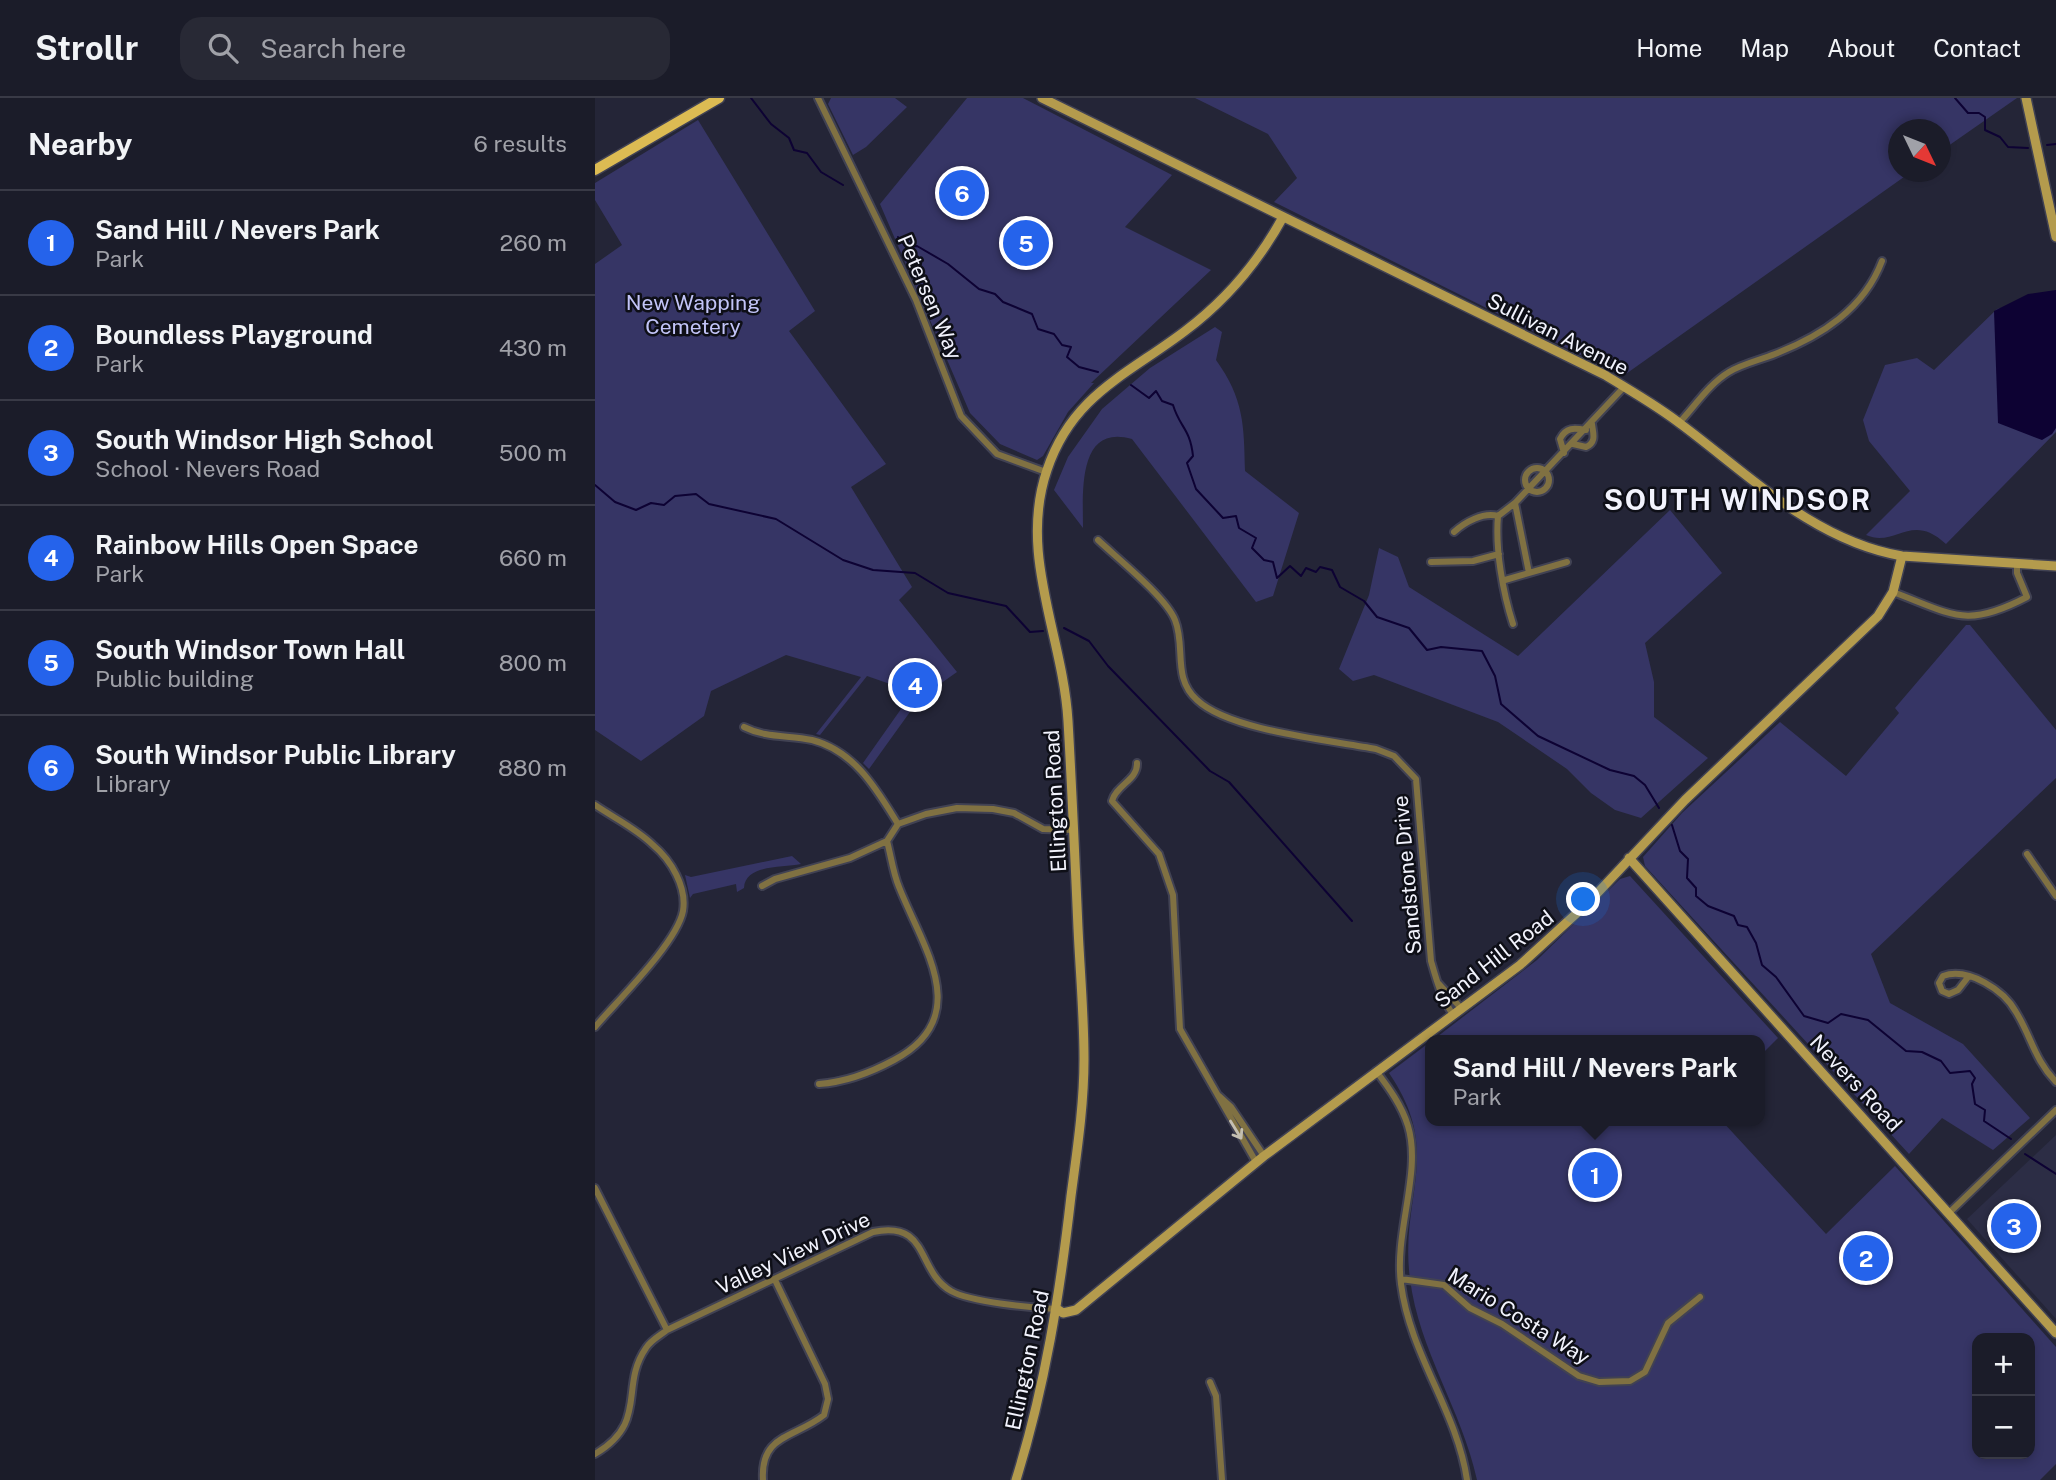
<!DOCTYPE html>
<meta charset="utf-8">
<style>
:root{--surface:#1b1c29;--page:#282935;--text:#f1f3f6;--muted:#a0a1a8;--line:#393a46;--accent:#2563eb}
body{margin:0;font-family:"Public Sans",sans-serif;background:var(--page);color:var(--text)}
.controls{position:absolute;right:21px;bottom:21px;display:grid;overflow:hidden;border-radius:14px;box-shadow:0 4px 10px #0003}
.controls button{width:63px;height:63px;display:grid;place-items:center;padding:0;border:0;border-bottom:2px solid var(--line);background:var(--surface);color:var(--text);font:35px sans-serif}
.compass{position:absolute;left:1293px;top:21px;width:63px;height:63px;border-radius:50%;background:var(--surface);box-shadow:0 4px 10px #0003;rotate:133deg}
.you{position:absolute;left:989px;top:802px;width:24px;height:24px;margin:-18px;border:5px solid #fff;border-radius:50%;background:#1a73e8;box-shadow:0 0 0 10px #1a73e833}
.badge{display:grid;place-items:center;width:46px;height:46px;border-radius:50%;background:var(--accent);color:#fff;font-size:23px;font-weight:700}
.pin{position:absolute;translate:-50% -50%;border:4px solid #fff;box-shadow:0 2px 7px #0006}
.popup{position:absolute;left:830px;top:937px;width:340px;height:91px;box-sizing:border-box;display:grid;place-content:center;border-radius:14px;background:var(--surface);filter:drop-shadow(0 2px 5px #0005);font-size:23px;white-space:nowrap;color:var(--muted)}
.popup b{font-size:26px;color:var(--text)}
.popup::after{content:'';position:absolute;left:50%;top:100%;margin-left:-14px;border:14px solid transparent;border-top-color:var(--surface)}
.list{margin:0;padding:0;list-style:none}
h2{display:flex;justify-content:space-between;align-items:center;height:91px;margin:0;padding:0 28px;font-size:30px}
h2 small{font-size:23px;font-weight:400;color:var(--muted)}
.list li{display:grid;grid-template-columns:46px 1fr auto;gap:21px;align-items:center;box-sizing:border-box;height:105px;padding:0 28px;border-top:2px solid var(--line)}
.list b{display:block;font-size:26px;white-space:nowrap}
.list p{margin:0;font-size:23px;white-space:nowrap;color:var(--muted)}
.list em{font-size:23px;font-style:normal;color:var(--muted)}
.icon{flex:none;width:38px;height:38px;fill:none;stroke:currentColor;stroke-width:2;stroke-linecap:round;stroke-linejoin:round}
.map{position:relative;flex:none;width:1461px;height:1382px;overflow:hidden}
header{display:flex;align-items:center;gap:42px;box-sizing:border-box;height:98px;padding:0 35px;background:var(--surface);border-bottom:2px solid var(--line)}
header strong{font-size:33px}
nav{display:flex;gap:38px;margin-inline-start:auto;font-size:24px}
.search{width:490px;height:63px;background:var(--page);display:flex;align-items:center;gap:18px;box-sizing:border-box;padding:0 24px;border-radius:21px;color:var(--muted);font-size:26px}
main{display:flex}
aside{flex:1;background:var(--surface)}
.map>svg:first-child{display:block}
.built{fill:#2c2d45}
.green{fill:#363565;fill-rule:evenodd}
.water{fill:#0d0233}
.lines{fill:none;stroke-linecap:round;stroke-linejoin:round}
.stream{stroke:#0d0233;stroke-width:2}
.street-casing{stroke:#414253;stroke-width:10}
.secondary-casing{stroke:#414253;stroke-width:12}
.primary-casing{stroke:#414253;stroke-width:13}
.street{stroke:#807142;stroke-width:6}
.secondary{stroke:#b49b4d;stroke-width:9}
.primary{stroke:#dcbb53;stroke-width:10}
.oneway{stroke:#c4bfb2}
.labels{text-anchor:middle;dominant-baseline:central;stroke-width:5;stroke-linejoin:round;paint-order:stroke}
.street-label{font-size:21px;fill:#f2f3fd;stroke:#0e0f17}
.park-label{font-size:21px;fill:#c2c4f8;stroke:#0e0f17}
.district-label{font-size:28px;font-weight:bold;letter-spacing:2px;fill:#f2f3fd;stroke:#0e0f17}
</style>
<header>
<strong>Strollr</strong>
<div class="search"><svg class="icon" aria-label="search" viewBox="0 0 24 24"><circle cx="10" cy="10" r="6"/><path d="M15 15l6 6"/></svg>Search here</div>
<nav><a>Home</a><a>Map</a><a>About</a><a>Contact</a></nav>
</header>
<main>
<aside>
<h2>Nearby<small>6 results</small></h2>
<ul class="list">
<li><span class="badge">1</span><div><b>Sand Hill / Nevers Park</b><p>Park</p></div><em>260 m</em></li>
<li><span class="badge">2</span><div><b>Boundless Playground</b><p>Park</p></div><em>430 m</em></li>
<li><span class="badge">3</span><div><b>South Windsor High School</b><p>School · Nevers Road</p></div><em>500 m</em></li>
<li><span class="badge">4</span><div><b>Rainbow Hills Open Space</b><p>Park</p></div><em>660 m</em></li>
<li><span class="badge">5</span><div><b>South Windsor Town Hall</b><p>Public building</p></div><em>800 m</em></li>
<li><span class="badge">6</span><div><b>South Windsor Public Library</b><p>Library</p></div><em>880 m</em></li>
</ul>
</aside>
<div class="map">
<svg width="1461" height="1382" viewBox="0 0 1461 1382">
<rect width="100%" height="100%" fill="#242537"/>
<path class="built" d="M1461 1037V1221L1372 1121Z"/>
<path class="green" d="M236 0H300L312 9 271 49 258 57 233 6Z
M372 0H428L577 77 530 129 616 172 496 285H499L473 314 448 358 442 362 405 346 375 315 285 106Z
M600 0H1422L1346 53V32H1304V74H1316L1028 278 679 104 702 80 673 36Z
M103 22 220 213 194 233 291 366 256 389 317 489 304 502 362 574 325 600 274 671 268 665 318 594 272 578 225 637 221 636 266 579 191 557 116 593 109 618 46 663 0 632V166L27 147 0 102V85Z
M1461 195V334L1351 446C1316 413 1301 450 1271 437L1315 393 1274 343 1268 322 1290 267 1322 260 1339 272 1402 211Z
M620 229 627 234 621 262C649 301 649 327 650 373L704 415 678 498 661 504 537 341C482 325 488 395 488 430L459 392 473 359 507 311 555 270Z
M1075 412 1127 475 1050 545 1059 584V619L1113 660 1046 720 1020 712 996 695 972 671 903 624 779 577 758 583 744 571 774 497 784 450 803 459 814 489 923 558Z
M1371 527H1375L1461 632V680L1276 856 1295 905 1368 946 1435 1020 1398 1052 1347 1020 1314 1056 1050 768 1048 759 1087 715 1185 624 1251 678 1304 615 1300 610Z
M197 758 206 766C187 770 150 766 149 790L142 794 141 786 98 796 95 800 90 777 96 779Z
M1035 778 1183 940 1165 958 1164 942H838L942 862 1025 781Z
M835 944 836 1023H1127L1231 1136 1300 1068 1461 1249V1366L1445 1382H882C867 1312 824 1253 815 1181 804 1099 849 1055 794 975ZM1382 1240H1435V1356H1382Z"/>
<path class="water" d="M1461 192V330L1457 336 1447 342 1403 325 1399 213 1433 196Z"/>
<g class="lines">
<path class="stream" d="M156 0 176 26 194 40 199 52 212 55 226 74 248 87
M1360 0 1373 15H1384L1390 19V32L1405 39 1413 49 1433 50
M1452 47 1461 46
M303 139 311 149 322 148 353 166 384 191 400 196 408 204 437 216 443 231 459 236 467 247 476 249 472 259 484 269 503 274
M536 287 554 300 561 293 567 303 578 307C585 330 595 330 598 358L592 365 601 391 628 420 641 418 644 430 661 440 657 450 669 462 678 464 682 480 695 468 706 478 711 470 721 474 725 469 737 472 745 489 769 503 782 519 814 530 832 552 846 549 887 553 900 578 906 606 943 638 1015 672 1039 678 1050 687 1064 710
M0 387 20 404 41 412 56 405 69 407 80 398 101 396 114 406 181 421 248 462 278 472 320 475 353 495 411 508 435 534 448 533
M469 530 494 543 513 568 615 673 634 684 757 823
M1077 727 1085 753 1093 761 1092 780 1101 790V798L1113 808 1139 818 1143 827 1152 829 1161 845 1167 867 1181 879 1209 918 1233 925 1246 916 1273 922 1311 953 1327 954 1346 963 1355 975 1375 973 1380 980 1377 986 1380 1006 1390 1012 1389 1023 1416 1041
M1430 1056 1461 1076"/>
<g class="street-casing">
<path id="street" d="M223 0 321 202 366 318 402 356 451 374
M1084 325C1100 308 1114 286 1134 274 1147 266 1165 262 1180 256 1226 238 1269 211 1287 163
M978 346 991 349C1002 344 998 335 997 326
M969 355 965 341C971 329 979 330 991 332
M930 382a12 12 0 1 1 24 0a12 12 0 1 1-24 0Z
M920 405 934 475
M903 418 920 405 1029 289
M903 418C900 451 908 495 918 526
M859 434C870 424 888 414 903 418
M503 442C522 460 571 499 580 522 591 549 577 580 602 602 635 633 735 642 781 651L799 658 821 681 836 863C842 884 846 899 858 917
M836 464 878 463 904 456
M910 482 972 464
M1298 494C1359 517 1371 531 1432 499L1422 475V466
M149 629C171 640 193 637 217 642 260 653 282 692 303 726
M542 665C543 682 521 687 517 703L564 756 578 797 585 931 661 1064
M0 707C19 720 42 731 58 747 76 762 92 789 88 813 82 845 22 903 0 929
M1432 756 1461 798
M167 788 180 781 255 760 292 743 303 726 331 716 362 710 398 711 419 715 448 731 478 732
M1374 878 1363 892 1354 896 1347 893 1344 885 1348 878C1373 869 1409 892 1421 914 1437 940 1439 961 1461 984
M843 885 866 910
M781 973C794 990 807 1008 813 1028 827 1074 799 1134 806 1186 815 1257 862 1313 872 1382
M224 986C252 984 275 975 299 962 380 919 328 850 304 789 298 775 296 758 292 743
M624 998 636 1009 669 1058
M0 1090 72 1232
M1355 1114 1461 1012
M806 1181 849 1187 875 1210 907 1226 984 1278 1004 1284 1035 1283 1050 1274 1073 1225 1105 1199
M615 1284 621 1298 627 1382
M0 1356C54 1324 24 1289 51 1250 56 1242 66 1237 72 1232L278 1134C335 1122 321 1173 356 1193 375 1204 438 1210 462 1211
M168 1382C165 1336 200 1340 229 1317L233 1301 230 1286 180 1182"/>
</g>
<g class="secondary-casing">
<path id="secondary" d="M447 0 1010 277C1036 293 1063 308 1087 327 1155 378 1220 443 1307 458L1461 468
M1431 0 1461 139
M1034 760 1461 1235
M462 1211 468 1215 481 1212 669 1058 925 867 994 804 1090 702 1283 518 1298 494 1307 458
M421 1382C450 1289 465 1195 476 1098 482 1053 489 1007 489 961 489 917 485 873 483 830 480 761 477 692 473 623 468 538 423 457 452 372 477 297 532 277 590 233 630 203 664 163 688 119"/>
</g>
<g class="primary-casing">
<path id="primary" d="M0 72 124 0"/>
</g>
<use href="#street" class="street"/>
<use href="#secondary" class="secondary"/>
<use href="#primary" class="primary"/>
</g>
<defs><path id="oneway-shaft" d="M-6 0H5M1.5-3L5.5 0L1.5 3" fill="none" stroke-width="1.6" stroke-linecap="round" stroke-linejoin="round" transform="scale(1.75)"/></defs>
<use class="oneway" href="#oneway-shaft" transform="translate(641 1032) rotate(58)"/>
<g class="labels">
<g class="street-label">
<text transform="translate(335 199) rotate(67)">Petersen Way</text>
<text transform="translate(963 236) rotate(27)">Sullivan Avenue</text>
<text transform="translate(460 703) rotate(-93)">Ellington Road</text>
<text transform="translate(812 777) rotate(-95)">Sandstone Drive</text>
<text transform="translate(899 861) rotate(-38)">Sand Hill Road</text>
<text transform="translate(1261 985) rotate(47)">Nevers Road</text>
<text transform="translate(198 1155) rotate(-25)">Valley View Drive</text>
<text transform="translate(924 1218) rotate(32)">Mario Costa Way</text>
<text transform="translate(432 1262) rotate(-78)">Ellington Road</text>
</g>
<g class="park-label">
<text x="98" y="204">New Wapping<tspan x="98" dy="24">Cemetery</tspan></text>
</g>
<g class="district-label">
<text x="1143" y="401">SOUTH WINDSOR</text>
</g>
</g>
</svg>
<div class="controls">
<button>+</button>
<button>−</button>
</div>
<svg class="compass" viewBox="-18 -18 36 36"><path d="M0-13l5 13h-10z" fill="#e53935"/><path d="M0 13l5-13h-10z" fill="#a0a1a8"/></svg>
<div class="you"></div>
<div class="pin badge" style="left:1000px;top:1077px">1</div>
<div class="popup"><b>Sand Hill / Nevers Park</b>Park</div>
<div class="pin badge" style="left:1271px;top:1160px">2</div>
<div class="pin badge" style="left:1419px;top:1128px">3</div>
<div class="pin badge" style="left:320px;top:587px">4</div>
<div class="pin badge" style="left:431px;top:145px">5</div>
<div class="pin badge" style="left:367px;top:95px">6</div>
</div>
</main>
